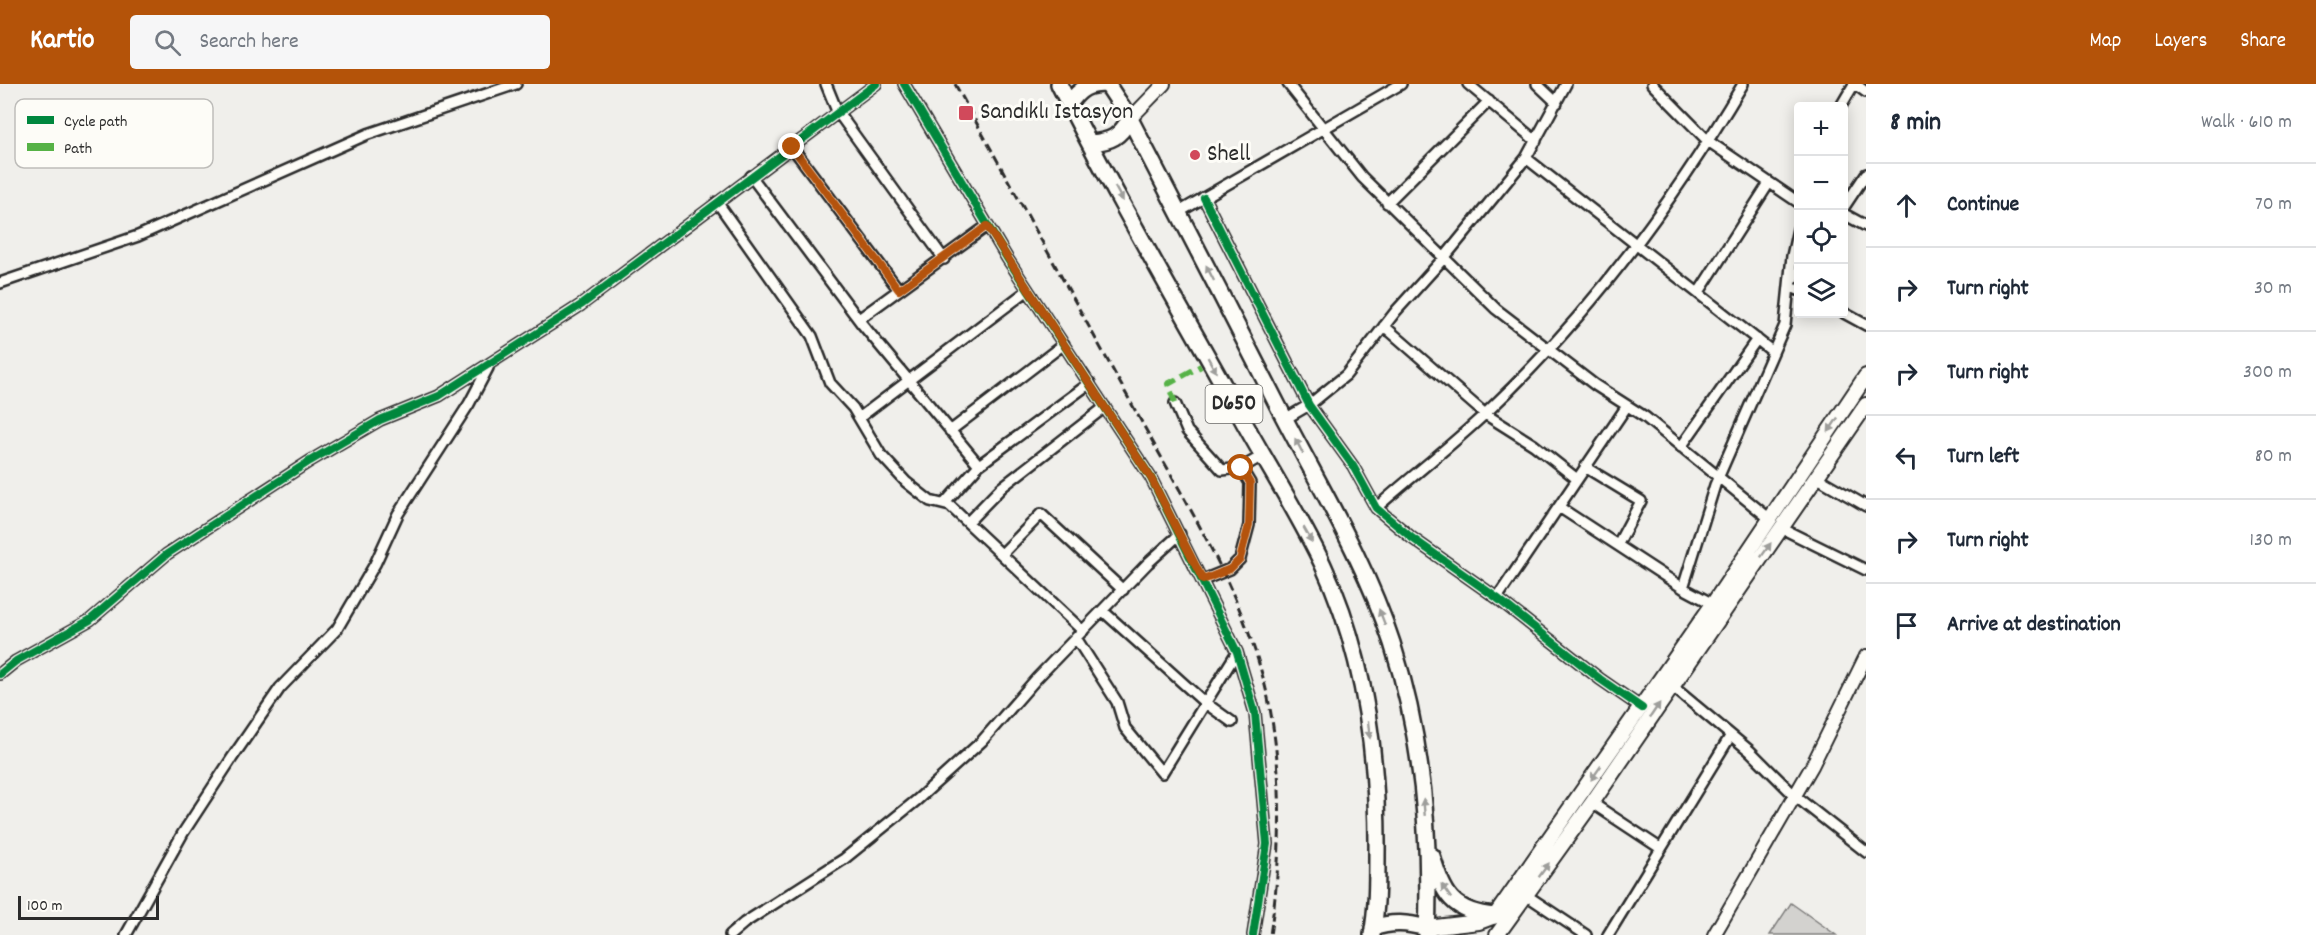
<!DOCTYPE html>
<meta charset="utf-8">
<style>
:root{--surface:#fff;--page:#f6f6f7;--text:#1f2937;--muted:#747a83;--line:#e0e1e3;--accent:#b45309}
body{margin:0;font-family:Dekko,sans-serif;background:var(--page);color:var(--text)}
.controls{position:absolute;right:18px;top:18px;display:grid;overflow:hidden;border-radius:6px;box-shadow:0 3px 15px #0003}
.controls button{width:54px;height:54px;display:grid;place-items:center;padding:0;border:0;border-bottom:2px solid var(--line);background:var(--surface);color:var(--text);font:30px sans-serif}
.scale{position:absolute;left:18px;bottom:15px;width:141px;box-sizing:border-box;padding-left:6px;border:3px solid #2b2b2b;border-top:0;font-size:16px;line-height:21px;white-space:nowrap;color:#2b2b2b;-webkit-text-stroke:4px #fdfcf7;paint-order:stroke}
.stop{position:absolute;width:18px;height:18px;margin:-14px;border:4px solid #b45309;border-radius:50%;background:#fff}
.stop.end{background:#b45309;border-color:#fff;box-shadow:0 2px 6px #0008}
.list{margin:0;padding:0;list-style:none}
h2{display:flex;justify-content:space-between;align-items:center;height:78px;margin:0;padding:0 24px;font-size:26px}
h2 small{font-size:20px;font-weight:400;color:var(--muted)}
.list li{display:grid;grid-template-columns:39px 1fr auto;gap:18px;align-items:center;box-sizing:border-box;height:84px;padding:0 24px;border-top:2px solid var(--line)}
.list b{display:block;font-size:22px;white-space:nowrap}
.list em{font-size:20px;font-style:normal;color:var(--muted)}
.icon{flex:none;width:33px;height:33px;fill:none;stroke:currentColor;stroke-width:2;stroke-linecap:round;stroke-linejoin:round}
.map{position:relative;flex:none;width:1866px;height:851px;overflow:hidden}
header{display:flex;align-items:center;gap:36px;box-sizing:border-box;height:84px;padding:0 30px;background:var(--accent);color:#fff}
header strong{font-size:28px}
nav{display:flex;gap:33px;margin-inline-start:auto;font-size:21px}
.search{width:420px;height:54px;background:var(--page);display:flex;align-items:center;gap:15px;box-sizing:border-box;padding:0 21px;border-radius:6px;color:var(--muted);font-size:22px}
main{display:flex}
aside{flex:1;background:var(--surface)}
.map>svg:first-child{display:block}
.green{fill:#d3d2cf;stroke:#7f7e7d;stroke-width:1.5}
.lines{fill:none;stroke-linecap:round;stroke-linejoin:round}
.minor-casing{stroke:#2b2b2b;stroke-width:14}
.tertiary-casing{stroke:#2b2b2b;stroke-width:16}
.secondary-casing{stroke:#2b2b2b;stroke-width:18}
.trunk-casing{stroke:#2b2b2b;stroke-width:20}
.minor{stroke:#fdfcf7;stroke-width:9}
.tertiary{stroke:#fdfcf7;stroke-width:12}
.secondary{stroke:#fdfcf7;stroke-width:14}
.trunk{stroke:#fdfcf7;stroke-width:15}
.rail{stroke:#2b2b2b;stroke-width:3;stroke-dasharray:9 4.5;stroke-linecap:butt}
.quiet{stroke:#56b246;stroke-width:6;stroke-dasharray:12 6;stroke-linecap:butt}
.cycleway-casing{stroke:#fdfcf7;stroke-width:11}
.cycleway{stroke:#00873e;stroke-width:8}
.oneway{fill:#9e9e9b}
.route{stroke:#b45309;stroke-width:8}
.poi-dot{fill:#d1495b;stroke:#fdfcf7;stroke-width:2}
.labels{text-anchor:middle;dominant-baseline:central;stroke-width:6;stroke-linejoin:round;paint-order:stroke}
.shield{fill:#fdfcf7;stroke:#6a6a68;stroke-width:1.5}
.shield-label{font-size:22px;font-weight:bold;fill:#2b2b2b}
.poi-label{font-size:24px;fill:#2b2b2b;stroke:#fdfcf7;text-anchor:start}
.key{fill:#fdfcf7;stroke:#bebdba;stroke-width:1.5}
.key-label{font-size:16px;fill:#2b2b2b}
</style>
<header>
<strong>Kartio</strong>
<div class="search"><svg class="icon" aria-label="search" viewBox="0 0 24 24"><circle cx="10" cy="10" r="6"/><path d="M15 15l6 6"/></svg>Search here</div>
<nav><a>Map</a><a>Layers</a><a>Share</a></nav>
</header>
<main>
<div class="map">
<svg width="1866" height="851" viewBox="0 0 1866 851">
<rect width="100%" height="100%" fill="#f0efeb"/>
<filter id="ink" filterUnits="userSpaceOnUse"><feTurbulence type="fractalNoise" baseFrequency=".0167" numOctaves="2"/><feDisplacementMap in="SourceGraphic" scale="12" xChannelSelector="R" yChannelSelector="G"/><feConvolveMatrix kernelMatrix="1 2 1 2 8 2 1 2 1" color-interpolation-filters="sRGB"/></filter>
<g filter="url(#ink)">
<path class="green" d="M1791 819 1836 851H1770Z"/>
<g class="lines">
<g class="minor-casing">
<path id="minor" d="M826 0 837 27 944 175
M904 0 1007 174 1151 394 1237 568 1255 629 1267 760 1253 851
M1288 0 1362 93 1496 225 1595 301 1645 333 1770 435
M1468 0 1536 57
M1537 0 1557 19
M1652 0 1708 57 1798 118
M1855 0 1866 8
M1841 22 1854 0
M792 63 899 206
M1526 74 1773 268
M751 92 862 240 979 381
M1204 114 1309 321 1353 382 1376 424 1412 454 1497 514 1600 595 1642 624
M717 118 812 252 830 299 853 324 881 371 906 398 930 417 950 422 1083 547
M1387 119 1489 17
M1844 123 1866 90
M1179 128 1401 0
M1844 130 1866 142
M1798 188 1789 202 1798 206
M0 199 138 152 368 50 516 0
M1699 208 1769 99
M1844 229 1866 241
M859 235 987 142
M1384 242 1485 330 1534 361 1577 395
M1175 319 1187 347 1222 386 1241 384 1262 372
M859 334 1028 206
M1285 335 1309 321 1346 291 1396 227 1444 174 1526 74 1566 0
M950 347 1064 260
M1681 363 1757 255
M1585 383 1641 417 1618 460
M1816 393 1866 422
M944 420 979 381 1090 299
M1559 423 1683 504 1713 520
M1376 424C1412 392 1451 362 1486 329 1588 233 1672 120 1743 0
M968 438 1002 403 1105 323
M1781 444 1866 486
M1003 469 1041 430 1123 506
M1203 496 1230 485 1240 475 1249 441 1250 399 1241 384
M1683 504 1715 401 1785 241 1792 172 1798 145
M1497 514 1627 322
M1103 527 1204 618 1232 638
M1076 554 1117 618 1125 644 1162 689 1237 568
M0 590 16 577 90 536 167 470 310 377 380 336 439 312 581 221 876 0
M1672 602 1750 667 1795 712 1866 768
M1592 719 1660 764
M1526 811 1586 851
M126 851 183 749 232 674 280 604 337 545 375 480 398 430 469 320 488 284
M730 851 744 839 844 775 917 716 982 657 1037 594 1148 479 1180 450
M1608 851 1731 651"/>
</g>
<g class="tertiary-casing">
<path id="tertiary" d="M1130 35 1164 0
M1714 851 1812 682 1866 572"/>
</g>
<g class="secondary-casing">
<path id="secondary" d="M1427 844 1479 838 1495 832 1713 520 1866 292
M1497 851 1592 719 1866 321"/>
</g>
<g class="trunk-casing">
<path id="trunk" d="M1059 0C1115 112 1179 221 1240 331 1267 381 1299 430 1323 481 1365 571 1378 675 1377 772 1377 798 1377 825 1372 851
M1107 0 1130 35C1180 131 1229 226 1278 322 1318 400 1365 476 1392 559 1422 652 1431 754 1427 851
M1069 20C1080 4 1088 0 1107 0
M1091 59C1112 57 1119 53 1130 35
M1432 772C1443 810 1452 828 1495 832
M1373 844C1393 837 1407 839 1427 844"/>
</g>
<use href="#minor" class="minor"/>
<use href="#tertiary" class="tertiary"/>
<use href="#secondary" class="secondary"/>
<use href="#trunk" class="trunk"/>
<path class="rail" d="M955 0C1017 112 1078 223 1140 335 1189 424 1246 514 1268 614 1284 693 1282 772 1270 851"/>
<path class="quiet" d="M1175 319 1168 300 1201 282"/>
<g class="cycleway-casing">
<path id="cycleway" d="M904 0 1007 174 1151 394 1237 568 1255 629 1267 760 1253 851
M1204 114 1309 321 1353 382 1376 424 1412 454 1497 514 1600 595 1642 624
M0 590 16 577 90 536 167 470 310 377 380 336 439 312 581 221 876 0"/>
</g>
<use href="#cycleway" class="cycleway"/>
</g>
<defs><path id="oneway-solid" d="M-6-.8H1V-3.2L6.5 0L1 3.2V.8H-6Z" transform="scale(1.5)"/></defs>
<g class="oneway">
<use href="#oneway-solid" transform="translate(1119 110) rotate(61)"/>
<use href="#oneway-solid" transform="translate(1210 189) rotate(-117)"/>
<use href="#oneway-solid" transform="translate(1212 281) rotate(61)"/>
<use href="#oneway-solid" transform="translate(1833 341) rotate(124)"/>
<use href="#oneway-solid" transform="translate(1299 362) rotate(-118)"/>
<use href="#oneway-solid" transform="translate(1308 451) rotate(60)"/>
<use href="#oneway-solid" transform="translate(1766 466) rotate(-55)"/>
<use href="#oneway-solid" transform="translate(1382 533) rotate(-111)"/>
<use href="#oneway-solid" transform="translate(1655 626) rotate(-56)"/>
<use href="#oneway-solid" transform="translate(1369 646) rotate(83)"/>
<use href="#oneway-solid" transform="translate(1596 689) rotate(125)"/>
<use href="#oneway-solid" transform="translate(1424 723) rotate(-95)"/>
<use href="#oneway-solid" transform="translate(1544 786) rotate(-54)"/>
<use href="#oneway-solid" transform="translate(1446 807) rotate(-125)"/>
</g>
</g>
<g class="lines" filter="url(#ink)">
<path class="route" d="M792 63 899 206 987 142 1151 394 1203 496 1230 485 1240 475 1249 441 1250 399 1241 384"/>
</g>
<g class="poi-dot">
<rect x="958" y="21" width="16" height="16" rx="3"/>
<circle cx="1195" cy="71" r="6"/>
</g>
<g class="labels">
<rect class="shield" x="1205.5" y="301" width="57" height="38" rx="4.5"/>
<g class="shield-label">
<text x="1234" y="320">D650</text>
</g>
<g class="poi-label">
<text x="980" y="29">Sandıklı Istasyon</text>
<text x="1207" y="71">Shell</text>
</g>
</g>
<rect x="15" y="15" width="198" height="69" rx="9" class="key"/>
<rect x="27" y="32" width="27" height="8" fill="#00873e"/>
<rect x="27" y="59" width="27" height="8" fill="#56b246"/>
<g class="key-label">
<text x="64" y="42">Cycle path</text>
<text x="64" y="69">Path</text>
</g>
</svg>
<div class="controls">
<button>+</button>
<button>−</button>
<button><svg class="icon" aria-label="locate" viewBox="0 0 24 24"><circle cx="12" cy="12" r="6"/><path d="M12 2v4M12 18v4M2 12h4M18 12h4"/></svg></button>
<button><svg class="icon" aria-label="layers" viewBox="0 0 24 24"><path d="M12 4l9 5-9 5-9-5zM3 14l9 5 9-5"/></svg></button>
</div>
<div class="scale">100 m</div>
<div class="stop" style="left:1241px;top:384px"></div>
<div class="stop end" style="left:792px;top:63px"></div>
</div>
<aside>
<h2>8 min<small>Walk · 610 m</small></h2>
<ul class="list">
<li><svg class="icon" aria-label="ahead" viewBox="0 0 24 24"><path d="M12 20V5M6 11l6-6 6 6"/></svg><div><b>Continue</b></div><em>70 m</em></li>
<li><svg class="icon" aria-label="right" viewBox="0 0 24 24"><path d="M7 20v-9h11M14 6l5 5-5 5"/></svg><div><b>Turn right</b></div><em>30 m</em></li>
<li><svg class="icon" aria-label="right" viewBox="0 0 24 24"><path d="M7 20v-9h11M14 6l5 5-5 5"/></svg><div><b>Turn right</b></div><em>300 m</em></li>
<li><svg class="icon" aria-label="left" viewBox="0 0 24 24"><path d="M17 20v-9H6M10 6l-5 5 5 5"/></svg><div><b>Turn left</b></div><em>80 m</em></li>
<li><svg class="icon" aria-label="right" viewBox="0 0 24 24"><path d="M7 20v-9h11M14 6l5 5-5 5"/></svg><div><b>Turn right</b></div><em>130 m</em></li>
<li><svg class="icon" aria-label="arrive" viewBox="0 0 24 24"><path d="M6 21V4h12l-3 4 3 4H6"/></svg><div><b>Arrive at destination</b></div></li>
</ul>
</aside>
</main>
